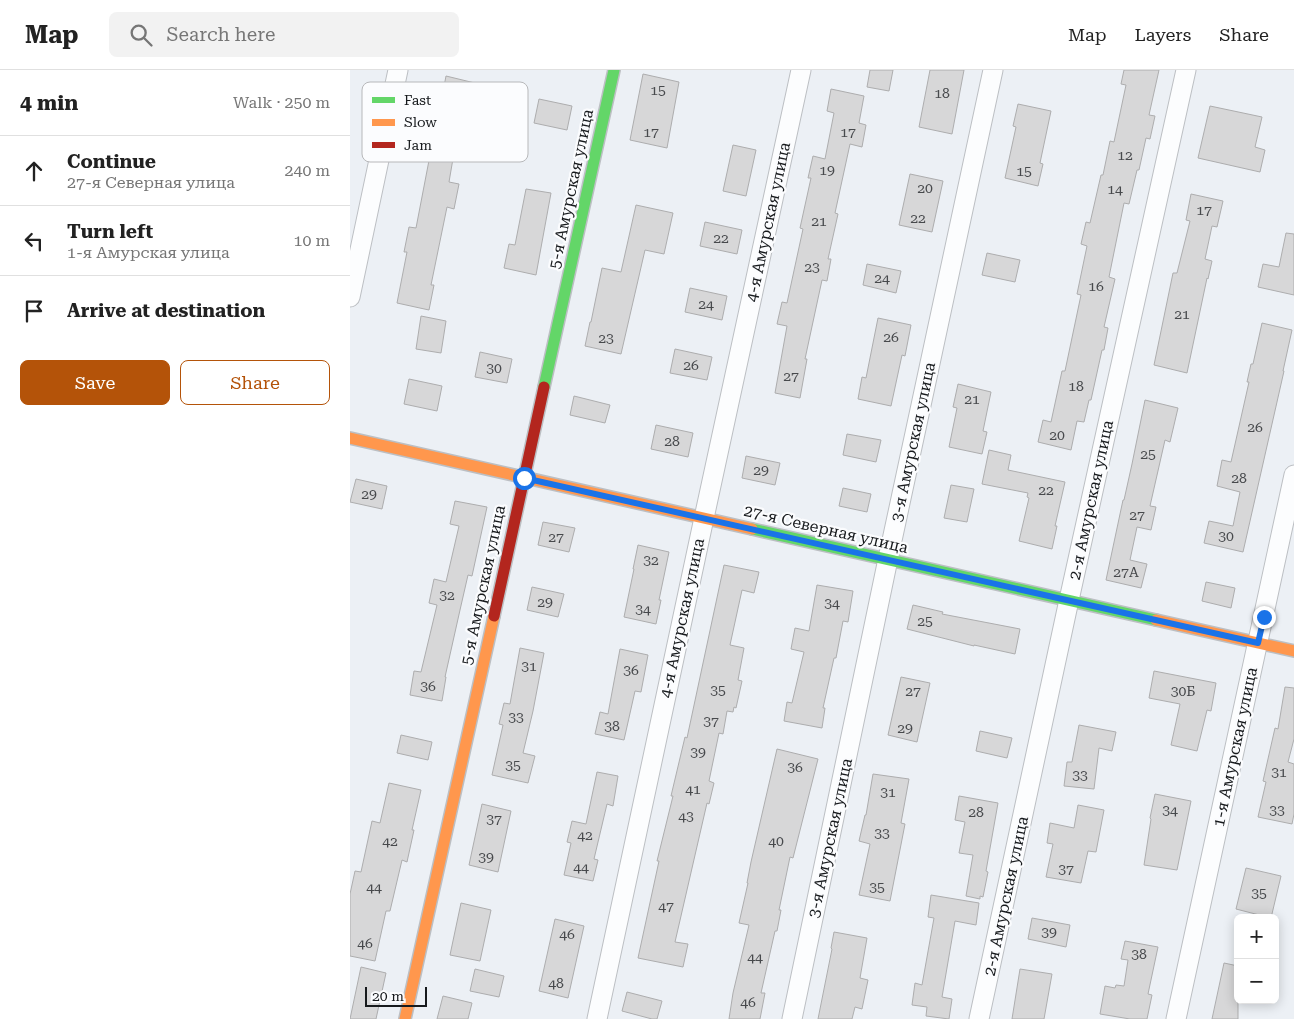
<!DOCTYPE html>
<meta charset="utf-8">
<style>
:root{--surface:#fff;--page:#f2f2f2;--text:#222;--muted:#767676;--line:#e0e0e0;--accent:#b45309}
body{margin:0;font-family:"Roboto Serif",serif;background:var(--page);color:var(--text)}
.controls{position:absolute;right:15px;bottom:15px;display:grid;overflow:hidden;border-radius:8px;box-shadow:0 2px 12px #0003}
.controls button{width:45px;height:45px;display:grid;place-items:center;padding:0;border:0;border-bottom:1px solid var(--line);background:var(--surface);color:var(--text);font:25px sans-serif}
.scale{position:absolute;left:15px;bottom:12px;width:62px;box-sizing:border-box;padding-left:5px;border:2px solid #171a1d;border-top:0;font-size:14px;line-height:18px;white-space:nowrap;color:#171a1d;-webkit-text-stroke:4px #fbfcfe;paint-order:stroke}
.stop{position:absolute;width:15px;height:15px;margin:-11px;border:4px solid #1a73e8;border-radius:50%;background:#fff}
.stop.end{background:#1a73e8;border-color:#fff;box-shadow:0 1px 5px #0008}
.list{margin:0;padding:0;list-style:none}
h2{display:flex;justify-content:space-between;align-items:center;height:65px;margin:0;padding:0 20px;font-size:21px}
h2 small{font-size:16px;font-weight:400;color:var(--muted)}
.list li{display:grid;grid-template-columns:32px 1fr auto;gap:15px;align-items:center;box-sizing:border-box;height:70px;padding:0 20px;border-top:1px solid var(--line)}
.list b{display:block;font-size:19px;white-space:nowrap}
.list p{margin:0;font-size:16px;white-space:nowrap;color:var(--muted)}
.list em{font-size:16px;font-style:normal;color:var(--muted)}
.actions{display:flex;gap:10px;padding:15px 20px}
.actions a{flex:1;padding:11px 0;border:1px solid var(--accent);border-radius:8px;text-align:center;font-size:18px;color:var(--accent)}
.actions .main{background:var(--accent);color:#fff}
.icon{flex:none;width:28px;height:28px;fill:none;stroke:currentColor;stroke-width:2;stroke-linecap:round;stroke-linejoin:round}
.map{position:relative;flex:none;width:944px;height:949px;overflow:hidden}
header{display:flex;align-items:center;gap:30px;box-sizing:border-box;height:70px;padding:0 25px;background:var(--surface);border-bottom:1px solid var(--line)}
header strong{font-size:24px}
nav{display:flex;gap:28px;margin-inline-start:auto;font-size:18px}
.search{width:350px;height:45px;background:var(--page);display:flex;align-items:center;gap:12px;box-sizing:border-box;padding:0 18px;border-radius:8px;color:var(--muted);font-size:19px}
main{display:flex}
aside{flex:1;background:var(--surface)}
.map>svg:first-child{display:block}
.building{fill:#d7d7d8;stroke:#adadae}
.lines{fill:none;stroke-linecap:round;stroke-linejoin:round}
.street-casing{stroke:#bcbfc3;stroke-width:21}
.fast-casing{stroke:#bcbfc3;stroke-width:14}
.slow-casing{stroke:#bcbfc3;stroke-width:14}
.jam-casing{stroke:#bcbfc3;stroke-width:14}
.street{stroke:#fcfdfe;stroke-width:19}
.fast{stroke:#63d668;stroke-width:11}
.slow{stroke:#ff974d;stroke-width:11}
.jam{stroke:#b3261e;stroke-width:11}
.route{stroke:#1a73e8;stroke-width:6}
.labels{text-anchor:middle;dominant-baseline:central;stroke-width:4.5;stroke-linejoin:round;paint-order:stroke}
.number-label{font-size:14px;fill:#47494c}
.street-label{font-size:16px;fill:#171a1d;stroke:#fbfcfe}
.key{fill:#fbfcfe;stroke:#b7b8ba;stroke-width:1}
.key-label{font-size:14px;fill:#171a1d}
</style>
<header>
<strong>Map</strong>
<div class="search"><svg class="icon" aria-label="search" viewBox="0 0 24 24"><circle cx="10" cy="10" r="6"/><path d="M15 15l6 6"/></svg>Search here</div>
<nav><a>Map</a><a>Layers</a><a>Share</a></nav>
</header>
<main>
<aside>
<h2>4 min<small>Walk · 250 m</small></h2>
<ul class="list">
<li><svg class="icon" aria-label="ahead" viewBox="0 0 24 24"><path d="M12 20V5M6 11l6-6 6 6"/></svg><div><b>Continue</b><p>27-я Северная улица</p></div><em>240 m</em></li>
<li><svg class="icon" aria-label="left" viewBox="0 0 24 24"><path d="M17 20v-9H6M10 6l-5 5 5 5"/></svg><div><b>Turn left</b><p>1-я Амурская улица</p></div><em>10 m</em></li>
<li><svg class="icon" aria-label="arrive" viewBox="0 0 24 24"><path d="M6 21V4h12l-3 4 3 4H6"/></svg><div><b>Arrive at destination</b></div></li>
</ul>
<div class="actions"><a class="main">Save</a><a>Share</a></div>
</aside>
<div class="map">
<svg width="944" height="949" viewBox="0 0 944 949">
<rect width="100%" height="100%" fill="#ecf0f5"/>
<path class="building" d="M520 0H543L539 21 517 17Z
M580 0H614L602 64 569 57Z
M774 0H809L799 45 805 46 800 69 796 68 789 100H787L779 134 774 133 759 207 765 209 754 257 758 258 754 280H752L741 330H739L734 352 727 351 721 380 688 372 693 350 701 352 712 301H715L731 225 727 224 737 176 731 174 736 152 740 153 751 105H753L760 71 764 72 776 15 771 14Z
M293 4 329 12 317 78 280 70Z
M96 6 129 14 124 38 112 36 99 112 109 114 104 139 97 137 81 215H84L79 240 47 233 57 182H54L59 157 66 158 81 80H79L85 48H88Z
M481 19 514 26 509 53 516 55 512 77 500 74 485 143 488 144 478 189H481L477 211 472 210 455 289H457L450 328 425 323 437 256 427 254 432 232 437 233 453 159 450 158 461 108H458L463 86 475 89 484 43 477 41Z
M189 29 222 36 217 60 184 53Z
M668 34 701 41 690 93 693 94 688 116 655 108 666 57 663 56Z
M860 36 912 47 905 77 915 80 910 102 848 88Z
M383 75 406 80 396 126 373 121Z
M560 104 593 111 582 162 549 155Z
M176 119 201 123 186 205 154 198 159 174 165 175Z
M841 124 873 131 867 157 862 156 855 189 862 191 858 209 857 208 837 303 804 295 823 203H827L840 151 836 150Z
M286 135 323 143 314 184 295 180 271 284 235 276 240 252H241L252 198 271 202Z
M355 152 392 160 387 184 350 176Z
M936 163 944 164V225L908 217 913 194 929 197Z
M637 183 670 190 665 212 632 205Z
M517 194 551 201 546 223 513 215Z
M340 218 377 226 372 250 335 242Z
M71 246 96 251 91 283 66 279Z
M528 248 561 255 555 286 552 285 541 336 508 329 512 307 516 308Z
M912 253 942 260 933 301H934L893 482 854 473 859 451 883 456 890 422 867 416 872 390 881 392 899 312H897L901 294H903Z
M325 279 362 287 357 310 320 303Z
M130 282 162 289 157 313 125 307Z
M59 309 92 316 87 341 54 334Z
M608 314 641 322 633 361 637 362 632 384 599 377 607 338 603 337Z
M224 326 260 335 255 353 220 345Z
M795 330 828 338 820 372 815 370 800 436 806 437 801 460 787 457 780 490 797 494 791 518 756 510 773 430H774L782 394Z
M306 355 343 363 338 387 301 379Z
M497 364 531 370 526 392 493 385Z
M639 380 661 385 658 400 715 412 705 456H707L702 479 669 471 679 428 677 427 678 423 632 414Z
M396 386 430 393 425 415 392 408Z
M6 409 37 416 32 439 0 432Z
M601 415 624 419 617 452 594 448Z
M493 418 521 424 517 442 489 436Z
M105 431 137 437 122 506 118 505 110 540 95 607H96L92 631 60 625 64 601 71 602 87 535 79 533 84 509 96 512 109 456 100 454Z
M193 452 225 458 219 482 188 475Z
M288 475 319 482 309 530H311L306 554 274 547 284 499H283Z
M374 495 409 502 404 523 392 520 380 575 394 578 388 610 392 611 386 638 384 637 383 642 377 641 373 664 369 663 359 711 364 713 359 734 357 733 325 872 338 874 333 897 288 888 309 791H307L323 726H321L335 667 337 668Z
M856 512 885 518 881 538 852 531Z
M467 515 503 521 498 552 493 551 486 588H484L473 638H475L472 658 434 651 437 632 442 633 454 582 441 579 445 558 459 561Z
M182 517 214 524 208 547 177 540Z
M563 535 593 542 592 544 670 559 665 584 624 575V576L557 559Z
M170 578 194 583 183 641 173 683 185 686 178 713 142 705 153 655 149 654 154 633 160 634Z
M270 579 298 585 291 622 285 621 274 670 245 664 250 642 258 644Z
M804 601 866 613 861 641 857 640 847 681 821 675 830 634 799 628Z
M551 607 580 613 567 672 538 665Z
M935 617 944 618V669L938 692 944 694V744L942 754 908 747 916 712 913 711 925 658 928 659Z
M729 655 766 662 762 681 749 678 744 719 714 716 717 692H722Z
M630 661 662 668 657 688 626 681Z
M51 665 82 672 78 690 47 683Z
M427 679 468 689 443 788 440 787 429 840H431L427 861H425L411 923H415L410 949H379L383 923 399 855 389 853 398 813H397L401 792Z
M247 702 268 706 263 736 257 734 244 789 248 790 243 811 214 805 221 773 217 772 222 751 236 754Z
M523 704 559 709 551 753 555 754 540 831 509 825 520 774 509 771 515 745H516Z
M39 713 71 720 62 760H64L57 792 52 790 40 841H36L25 891 0 886V824L5 801 11 802 22 751 30 753Z
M805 724 841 731 827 800 794 795 801 749 800 748Z
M609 726 648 733 636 801 638 802 633 827 630 826V829L616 826 623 785 609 783 615 752 605 750Z
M132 734 161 741 148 802 119 795Z
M728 735 754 740 746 782 738 781 731 813 696 807 703 774 697 773 700 753 724 758Z
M896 798 931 806 921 848 886 839Z
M581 825 629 833 626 855 605 851 592 927 602 929 599 949 576 946 577 937 562 935 565 913 572 915 584 848 578 847Z
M111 833 141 840 130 891 100 885Z
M682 848 720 855 716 877 678 869Z
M205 849 234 856 218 928 189 921Z
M484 862 517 868 510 908 518 910 512 939 505 937 502 949H468L482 879 481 878Z
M775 871 808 877 798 924 802 925 797 949H780L750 944 755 916 765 918 766 915 774 916 778 890 771 889Z
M874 893 888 896V949H862Z
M11 897 36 903 26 949H0Z
M125 899 154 906 149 927 120 921Z
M670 899 702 904 694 949H662Z
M277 922 312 931 307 949H302L272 941Z
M93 926 122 933 118 949H87Z"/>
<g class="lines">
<g class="street-casing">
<path id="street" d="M0 227 48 0
M247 949 354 448 451 0
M442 949 538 489 643 0
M629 949 719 530 836 0
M826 949 944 405"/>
</g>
<g class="fast-casing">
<path id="fast" d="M194 317 264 0
M402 459 806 550"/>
</g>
<g class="slow-casing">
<path id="slow" d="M0 368 402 459
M806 550 944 581
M55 949 144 546"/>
</g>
<g class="jam-casing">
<path id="jam" d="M144 546 194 317"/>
</g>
<use href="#street" class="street"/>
<use href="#fast" class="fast"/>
<use href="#slow" class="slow"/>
<use href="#jam" class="jam"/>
</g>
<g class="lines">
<path class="route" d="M174 408 908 573 914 547"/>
</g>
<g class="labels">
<g class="number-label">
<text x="308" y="20">15</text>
<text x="592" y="23">18</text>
<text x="301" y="62">17</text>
<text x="498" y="62">17</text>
<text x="775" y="85">12</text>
<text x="477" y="100">19</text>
<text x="674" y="101">15</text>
<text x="575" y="118">20</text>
<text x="765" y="119">14</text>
<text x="854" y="140">17</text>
<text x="568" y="148">22</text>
<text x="469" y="151">21</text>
<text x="371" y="168">22</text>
<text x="462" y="197">23</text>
<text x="532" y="208">24</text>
<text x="746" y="216">16</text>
<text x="356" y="234">24</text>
<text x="832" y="244">21</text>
<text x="541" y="267">26</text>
<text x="256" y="268">23</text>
<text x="341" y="295">26</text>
<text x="144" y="298">30</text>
<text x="441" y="306">27</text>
<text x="726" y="316">18</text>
<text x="622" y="329">21</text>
<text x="905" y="357">26</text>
<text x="707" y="365">20</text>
<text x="322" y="371">28</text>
<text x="798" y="384">25</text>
<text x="411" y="400">29</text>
<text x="889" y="408">28</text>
<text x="696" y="420">22</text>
<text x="19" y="424">29</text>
<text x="787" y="445">27</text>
<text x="876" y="466">30</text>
<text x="206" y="467">27</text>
<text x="301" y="490">32</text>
<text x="776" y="502">27А</text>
<text x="97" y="525">32</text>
<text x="195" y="532">29</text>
<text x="482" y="533">34</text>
<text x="293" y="539">34</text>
<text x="575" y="551">25</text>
<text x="179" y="596">31</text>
<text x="281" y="600">36</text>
<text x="78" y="616">36</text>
<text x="368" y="620">35</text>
<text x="563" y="621">27</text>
<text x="833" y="621">30Б</text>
<text x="166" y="647">33</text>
<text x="361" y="651">37</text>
<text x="262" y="656">38</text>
<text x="555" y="658">29</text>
<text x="348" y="682">39</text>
<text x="163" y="695">35</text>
<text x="445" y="697">36</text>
<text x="929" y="702">31</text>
<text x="730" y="705">33</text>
<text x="343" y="719">41</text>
<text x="538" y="722">31</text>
<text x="820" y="740">34</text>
<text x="927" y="740">33</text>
<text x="626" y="742">28</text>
<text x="336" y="746">43</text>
<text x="144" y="749">37</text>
<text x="532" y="763">33</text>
<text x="235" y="765">42</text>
<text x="40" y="771">42</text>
<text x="426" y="771">40</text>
<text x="136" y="787">39</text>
<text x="231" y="797">44</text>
<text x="716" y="799">37</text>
<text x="24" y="817">44</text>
<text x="527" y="817">35</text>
<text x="909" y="823">35</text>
<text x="316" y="836">47</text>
<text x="699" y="862">39</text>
<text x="217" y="864">46</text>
<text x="15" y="873">46</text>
<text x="789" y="884">38</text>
<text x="405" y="887">44</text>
<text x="206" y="913">48</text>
<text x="398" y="932">46</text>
</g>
<g class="street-label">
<text transform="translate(221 119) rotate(-78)">5-я Амурская улица</text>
<text transform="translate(418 152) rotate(-78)">4-я Амурская улица</text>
<text transform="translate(563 372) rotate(-78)">3-я Амурская улица</text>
<text transform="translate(741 430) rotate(-78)">2-я Амурская улица</text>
<text transform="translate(476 459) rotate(13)">27-я Северная улица</text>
<text transform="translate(133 515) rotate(-78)">5-я Амурская улица</text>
<text transform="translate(332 548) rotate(-78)">4-я Амурская улица</text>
<text transform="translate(885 677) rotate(-78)">1-я Амурская улица</text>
<text transform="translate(480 768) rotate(-78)">3-я Амурская улица</text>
<text transform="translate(656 826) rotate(-78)">2-я Амурская улица</text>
</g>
</g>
<rect x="12" y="12" width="166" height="80" rx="8" class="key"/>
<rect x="22" y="27" width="23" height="6" fill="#63d668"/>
<rect x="22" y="49" width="23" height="7" fill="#ff974d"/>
<rect x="22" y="72" width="23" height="6" fill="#b3261e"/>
<g class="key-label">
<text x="54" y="35">Fast</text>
<text x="54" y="57">Slow</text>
<text x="54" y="80">Jam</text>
</g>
</svg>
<div class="controls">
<button>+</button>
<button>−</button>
</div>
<div class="scale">20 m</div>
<div class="stop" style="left:174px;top:408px"></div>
<div class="stop end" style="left:914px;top:547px"></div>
</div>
</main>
